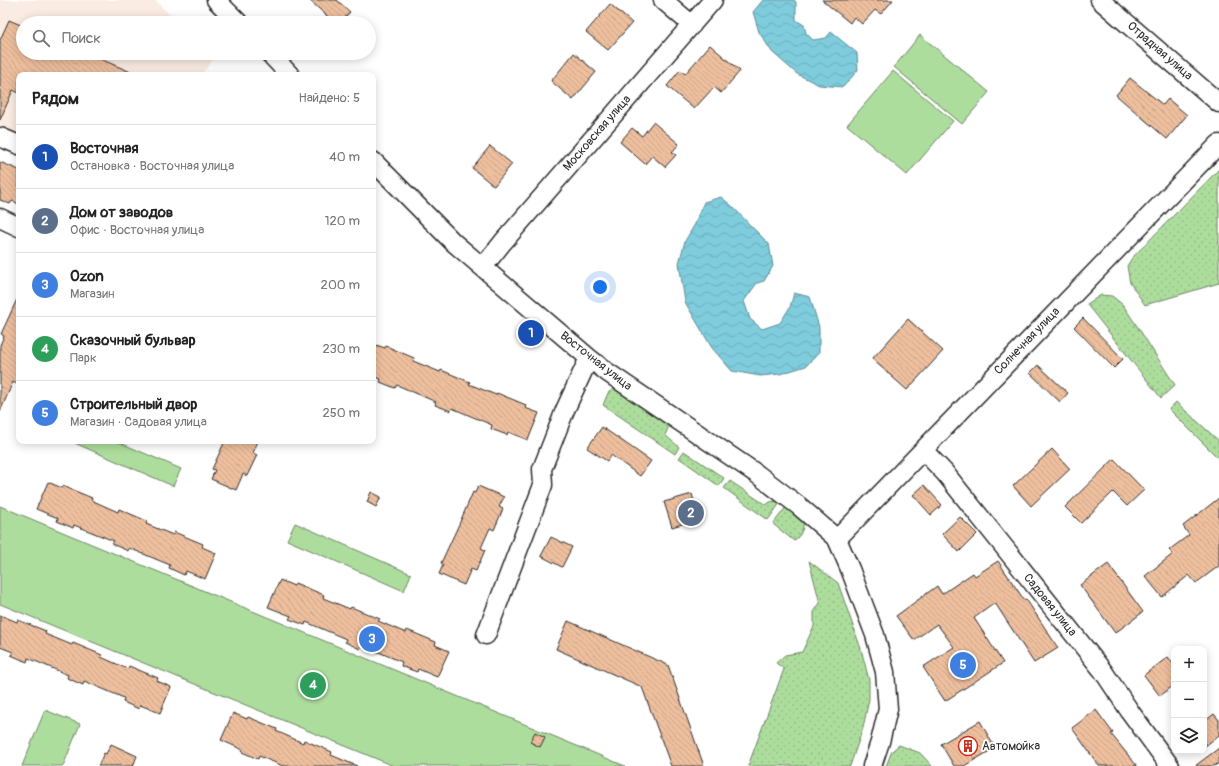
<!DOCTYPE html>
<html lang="ru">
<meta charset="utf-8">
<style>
:root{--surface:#fff;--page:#f2f2f2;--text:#222;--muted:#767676;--line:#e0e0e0;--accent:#c8321e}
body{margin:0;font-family:Pangolin,sans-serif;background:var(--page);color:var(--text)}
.controls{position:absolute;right:12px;bottom:12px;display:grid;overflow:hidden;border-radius:8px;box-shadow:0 2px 10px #0003}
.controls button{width:36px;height:36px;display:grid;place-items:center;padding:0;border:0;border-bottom:1px solid var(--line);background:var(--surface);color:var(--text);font:20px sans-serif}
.you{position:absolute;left:600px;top:287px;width:14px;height:14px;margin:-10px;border:3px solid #fff;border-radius:50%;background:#1a73e8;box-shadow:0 0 0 6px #1a73e833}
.badge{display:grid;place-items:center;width:26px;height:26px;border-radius:50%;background:var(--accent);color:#fff;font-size:13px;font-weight:700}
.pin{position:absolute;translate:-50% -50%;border:2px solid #fff;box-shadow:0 1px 4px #0006}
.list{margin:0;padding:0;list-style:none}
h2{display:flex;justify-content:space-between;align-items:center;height:52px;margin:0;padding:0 16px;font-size:17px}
h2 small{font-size:13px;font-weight:400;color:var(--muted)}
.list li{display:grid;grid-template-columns:26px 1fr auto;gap:12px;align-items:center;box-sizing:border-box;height:64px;padding:0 16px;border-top:1px solid var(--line)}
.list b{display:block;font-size:15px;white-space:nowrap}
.list p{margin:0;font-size:13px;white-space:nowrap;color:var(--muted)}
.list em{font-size:13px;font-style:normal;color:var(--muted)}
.icon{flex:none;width:22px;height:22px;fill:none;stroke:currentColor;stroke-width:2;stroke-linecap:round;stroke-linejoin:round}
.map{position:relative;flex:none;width:1219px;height:766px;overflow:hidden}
.search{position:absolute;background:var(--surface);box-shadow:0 2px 10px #0003;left:16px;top:16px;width:360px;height:44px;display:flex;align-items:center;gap:10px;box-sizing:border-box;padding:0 14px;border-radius:22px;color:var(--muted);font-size:15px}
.panel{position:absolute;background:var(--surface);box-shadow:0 2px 10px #0003;left:16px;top:72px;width:360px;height:372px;border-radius:8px}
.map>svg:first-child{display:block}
.built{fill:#faece2}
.grass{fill:url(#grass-dots);stroke:#6c8464}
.park{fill:#addd9d;stroke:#6c8464}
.water{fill:url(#water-waves);stroke:#5d8c95}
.building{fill:url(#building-back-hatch);stroke:#2b2b2b}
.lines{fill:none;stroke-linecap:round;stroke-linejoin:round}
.minor-casing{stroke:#2b2b2b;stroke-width:21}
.minor{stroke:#fff;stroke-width:18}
.labels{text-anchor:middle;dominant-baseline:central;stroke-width:3.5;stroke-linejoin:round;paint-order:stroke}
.street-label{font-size:12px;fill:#2b2b2b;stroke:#fff}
.poi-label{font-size:12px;fill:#2b2b2b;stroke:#fff;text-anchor:start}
</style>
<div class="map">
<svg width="1219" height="766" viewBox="0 0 1219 766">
<defs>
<pattern id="grass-dots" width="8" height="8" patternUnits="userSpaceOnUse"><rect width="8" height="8" fill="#addd9d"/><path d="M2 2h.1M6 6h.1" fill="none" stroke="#95be87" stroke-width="1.8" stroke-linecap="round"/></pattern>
<pattern id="water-waves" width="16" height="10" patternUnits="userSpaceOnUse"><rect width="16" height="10" fill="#7eccdc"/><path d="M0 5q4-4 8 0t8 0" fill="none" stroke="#6dafbd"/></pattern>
<pattern id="building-back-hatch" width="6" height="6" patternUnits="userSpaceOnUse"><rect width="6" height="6" fill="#eebf9e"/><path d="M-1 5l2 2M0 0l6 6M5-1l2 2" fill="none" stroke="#cca488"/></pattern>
</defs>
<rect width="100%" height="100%" fill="#fff"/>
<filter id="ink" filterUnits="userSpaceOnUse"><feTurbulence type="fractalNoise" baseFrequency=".025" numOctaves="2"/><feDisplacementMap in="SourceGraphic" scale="8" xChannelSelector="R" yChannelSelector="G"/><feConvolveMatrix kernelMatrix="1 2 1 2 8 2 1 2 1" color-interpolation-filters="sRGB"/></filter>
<g filter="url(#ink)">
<path class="built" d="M0 0H155L178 23H23V53H208L214 59 201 75H19V140L0 132Z"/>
<path class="grass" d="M1219 169V283L1145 305 1130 283 1127 266 1132 258Z
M1101 295 1112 296 1123 305 1139 329 1175 385 1161 398 1088 306 1087 304Z
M613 389 621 391 669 426 665 435 679 447 675 454 603 405 608 393Z
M1176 402 1219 441V459L1169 409Z
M684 451 724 478 719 486 679 458Z
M730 481 766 505 770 502 775 501 780 503 768 520 724 488Z
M786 507 803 520C804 529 801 535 794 541L773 524Z
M809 561 838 583 861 649 869 680V699L863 728 850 766H748L784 669 776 663 785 655 802 652 814 626V612L820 603Z
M899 745 920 753 932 766H886L892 751Z"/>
<path class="park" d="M920 35 989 92 962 124 894 67Z
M893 71 953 121 907 175 847 125Z
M70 441H116L181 469 173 486Z
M0 506 625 766H394L0 604Z
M295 523 411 574 404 591 287 540Z
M45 710 80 724 63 766H22Z"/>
<path class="water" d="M763 0H794L796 2V20L804 25 806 33 813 40 826 38 831 32 857 53 858 70 843 87 819 85 797 74 772 52 759 32 753 12Z
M721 197 732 206 750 225 769 244 773 266 764 281 757 283 744 301 750 319 762 329 780 323 790 307 794 293 810 297 819 327V353L806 366 780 374 760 376 732 371 712 348 685 302 679 263 685 241 695 224 704 202Z"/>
<path class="building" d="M309 0H337L350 12 340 23H335Z
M822 0H893L881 14 875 10 862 24 854 17 850 23Z
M610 4 632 23 608 50 586 32Z
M9 20 23 26V53H86L138 75H19V93L13 90 0 120V40Z
M710 45 740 71 721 93 714 87 694 109 667 86 680 70 685 74Z
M574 53 596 72 573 100 551 81Z
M1130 78 1163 105 1168 99 1187 115 1167 139 1116 95Z
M653 122 679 144 672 152 676 155 665 167 652 156 645 164 620 142 632 128 642 136Z
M490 146 512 164 494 186 472 168Z
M0 162 19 170V204L12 201 10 204 0 200Z
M19 295V385L13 382 0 412V345L4 336 1 334Z
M1083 318 1123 359 1114 368 1074 327Z
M908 319 943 351 907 390 872 359Z
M373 344 385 348 386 346 414 358 413 361 440 372 441 370 470 382 469 384 496 395 497 393 526 405 525 408 539 413 528 440 508 432 507 435 491 429 492 425 452 408 451 411 435 405 436 402 397 385 395 388 380 382 381 379 373 376Z
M1038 365 1068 393 1060 402 1030 373Z
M602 427 651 461 640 476 611 455 607 461 587 448Z
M225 441H258L253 453 257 455 247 476 243 474 236 490 211 479 215 470 212 469Z
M1052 449 1070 469 1031 506 1013 486Z
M1114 459 1144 490 1127 506 1113 492 1081 523 1065 507Z
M48 482 62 488 63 486 92 498 91 500 118 512 119 509 147 521 146 524 173 535 174 532 203 544 202 547 216 553 205 579 186 571 184 575 169 568 170 565 129 548 128 551 112 544 114 541 74 525 73 528 57 521 58 518 36 509Z
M924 485 942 505 931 515 913 495Z
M478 486 504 497 499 507 503 509 494 530 490 528 481 548 485 550 476 571 471 569 464 585 439 574 443 565 441 563 460 522 473 492 475 493Z
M371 492 381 497 376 507 367 502Z
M692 494 699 519 672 527 664 502Z
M1219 498V566L1196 583 1189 575 1162 597 1145 576 1173 554 1169 550 1189 535 1183 526Z
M960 517 977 534 959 552 942 534Z
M551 537 572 547 562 567 541 556Z
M998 561 1024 600 1026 599 1058 648 1034 663 995 603 974 618 1003 663 945 701 923 667 954 647 937 624 914 640 896 616 937 586 942 594 973 573 975 576Z
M1108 564 1143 612 1115 633 1080 585Z
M280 580 294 586 295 583 324 595 323 598 350 609 351 607 380 619 378 621 406 633 407 630 436 642 435 645 449 651 437 677 418 669 417 672 401 666 402 662 362 645 360 649 345 642 346 639 306 622 305 625 289 619 291 616 268 607Z
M0 615 17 622 18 620 46 631 45 634 72 645 73 643 102 655 101 657 128 669 129 666 158 678 157 681 171 687 160 713 140 705 139 709 123 702 124 698 84 681 83 685 67 678 68 675 28 658 27 662 11 655 13 652 0 647Z
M568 621 668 665 704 766H671L642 687 556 649Z
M1168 657 1174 665V685L1160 696 1144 675Z
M1096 710 1113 733 1111 734 1137 766H1099L1072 728Z
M233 713 247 719 248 717 277 729 276 731 303 743 304 740 332 752 331 755 357 766H283L259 756 258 759 242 752 243 750 221 740Z
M1214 714 1219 720V735L1204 747V722Z
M980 721 995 748 964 766H954L941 744Z
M535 732 545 737 540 747 530 742Z
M111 744 137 756 133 766H134H98L104 753 106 754Z
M1219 748V763L1214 766H1195Z"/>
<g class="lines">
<g class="minor-casing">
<path id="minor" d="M216 0 239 23
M663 0 692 25
M1100 0 1219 103
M269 53 290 75
M0 137 19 145
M373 161 453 242 589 358 607 372 757 474 799 506 837 539 850 569 875 635 885 672 888 709 880 742 872 766
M0 218 19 227
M483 267 503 242 713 0
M923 450 945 473 1103 671 1131 713 1170 766
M837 539 1219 144
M486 635 543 485 542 469 565 410 589 358"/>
</g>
<use href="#minor" class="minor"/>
</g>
</g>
<defs>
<g id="building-ring" transform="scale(1)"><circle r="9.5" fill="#fff" stroke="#c8321e" stroke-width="1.5"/><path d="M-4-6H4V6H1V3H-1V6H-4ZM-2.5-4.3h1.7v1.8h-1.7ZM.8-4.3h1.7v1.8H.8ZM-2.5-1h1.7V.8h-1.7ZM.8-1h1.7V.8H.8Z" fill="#c8321e"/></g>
</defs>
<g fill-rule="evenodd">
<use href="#building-ring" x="968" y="746"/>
</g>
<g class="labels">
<g class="street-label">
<text transform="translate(1160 51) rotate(41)">Отрадная улица</text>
<text transform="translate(597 133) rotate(-49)">Московская улица</text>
<text transform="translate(1027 341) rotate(-46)">Солнечная улица</text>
<text transform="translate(596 361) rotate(38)">Восточная улица</text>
<text transform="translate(1050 605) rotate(51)">Садовая улица</text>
</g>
<g class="poi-label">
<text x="982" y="746">Автомойка</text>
</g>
</g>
</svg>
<div class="controls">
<button>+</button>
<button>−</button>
<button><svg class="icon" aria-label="layers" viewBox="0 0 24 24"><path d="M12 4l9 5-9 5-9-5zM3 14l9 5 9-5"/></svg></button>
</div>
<div class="you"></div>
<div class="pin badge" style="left:531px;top:333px;background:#1a4fb4">1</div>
<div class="pin badge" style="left:691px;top:513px;background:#5c6f8a">2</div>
<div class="pin badge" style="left:372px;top:639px;background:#3f7fe0">3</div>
<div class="pin badge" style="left:313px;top:685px;background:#2e9e5b">4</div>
<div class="pin badge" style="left:963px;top:665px;background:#3f7fe0">5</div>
<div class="search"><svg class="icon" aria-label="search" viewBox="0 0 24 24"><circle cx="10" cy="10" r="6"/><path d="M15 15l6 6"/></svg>Поиск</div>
<section class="panel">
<h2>Рядом<small>Найдено: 5</small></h2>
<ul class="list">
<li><span class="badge" style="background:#1a4fb4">1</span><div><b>Восточная</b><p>Остановка · Восточная улица</p></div><em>40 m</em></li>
<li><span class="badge" style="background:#5c6f8a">2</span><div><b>Дом от заводов</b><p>Офис · Восточная улица</p></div><em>120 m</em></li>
<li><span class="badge" style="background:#3f7fe0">3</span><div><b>Ozon</b><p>Магазин</p></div><em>200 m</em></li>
<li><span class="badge" style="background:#2e9e5b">4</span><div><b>Сказочный бульвар</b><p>Парк</p></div><em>230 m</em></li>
<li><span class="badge" style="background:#3f7fe0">5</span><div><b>Строительный двор</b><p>Магазин · Садовая улица</p></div><em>250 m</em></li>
</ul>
</section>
</div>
